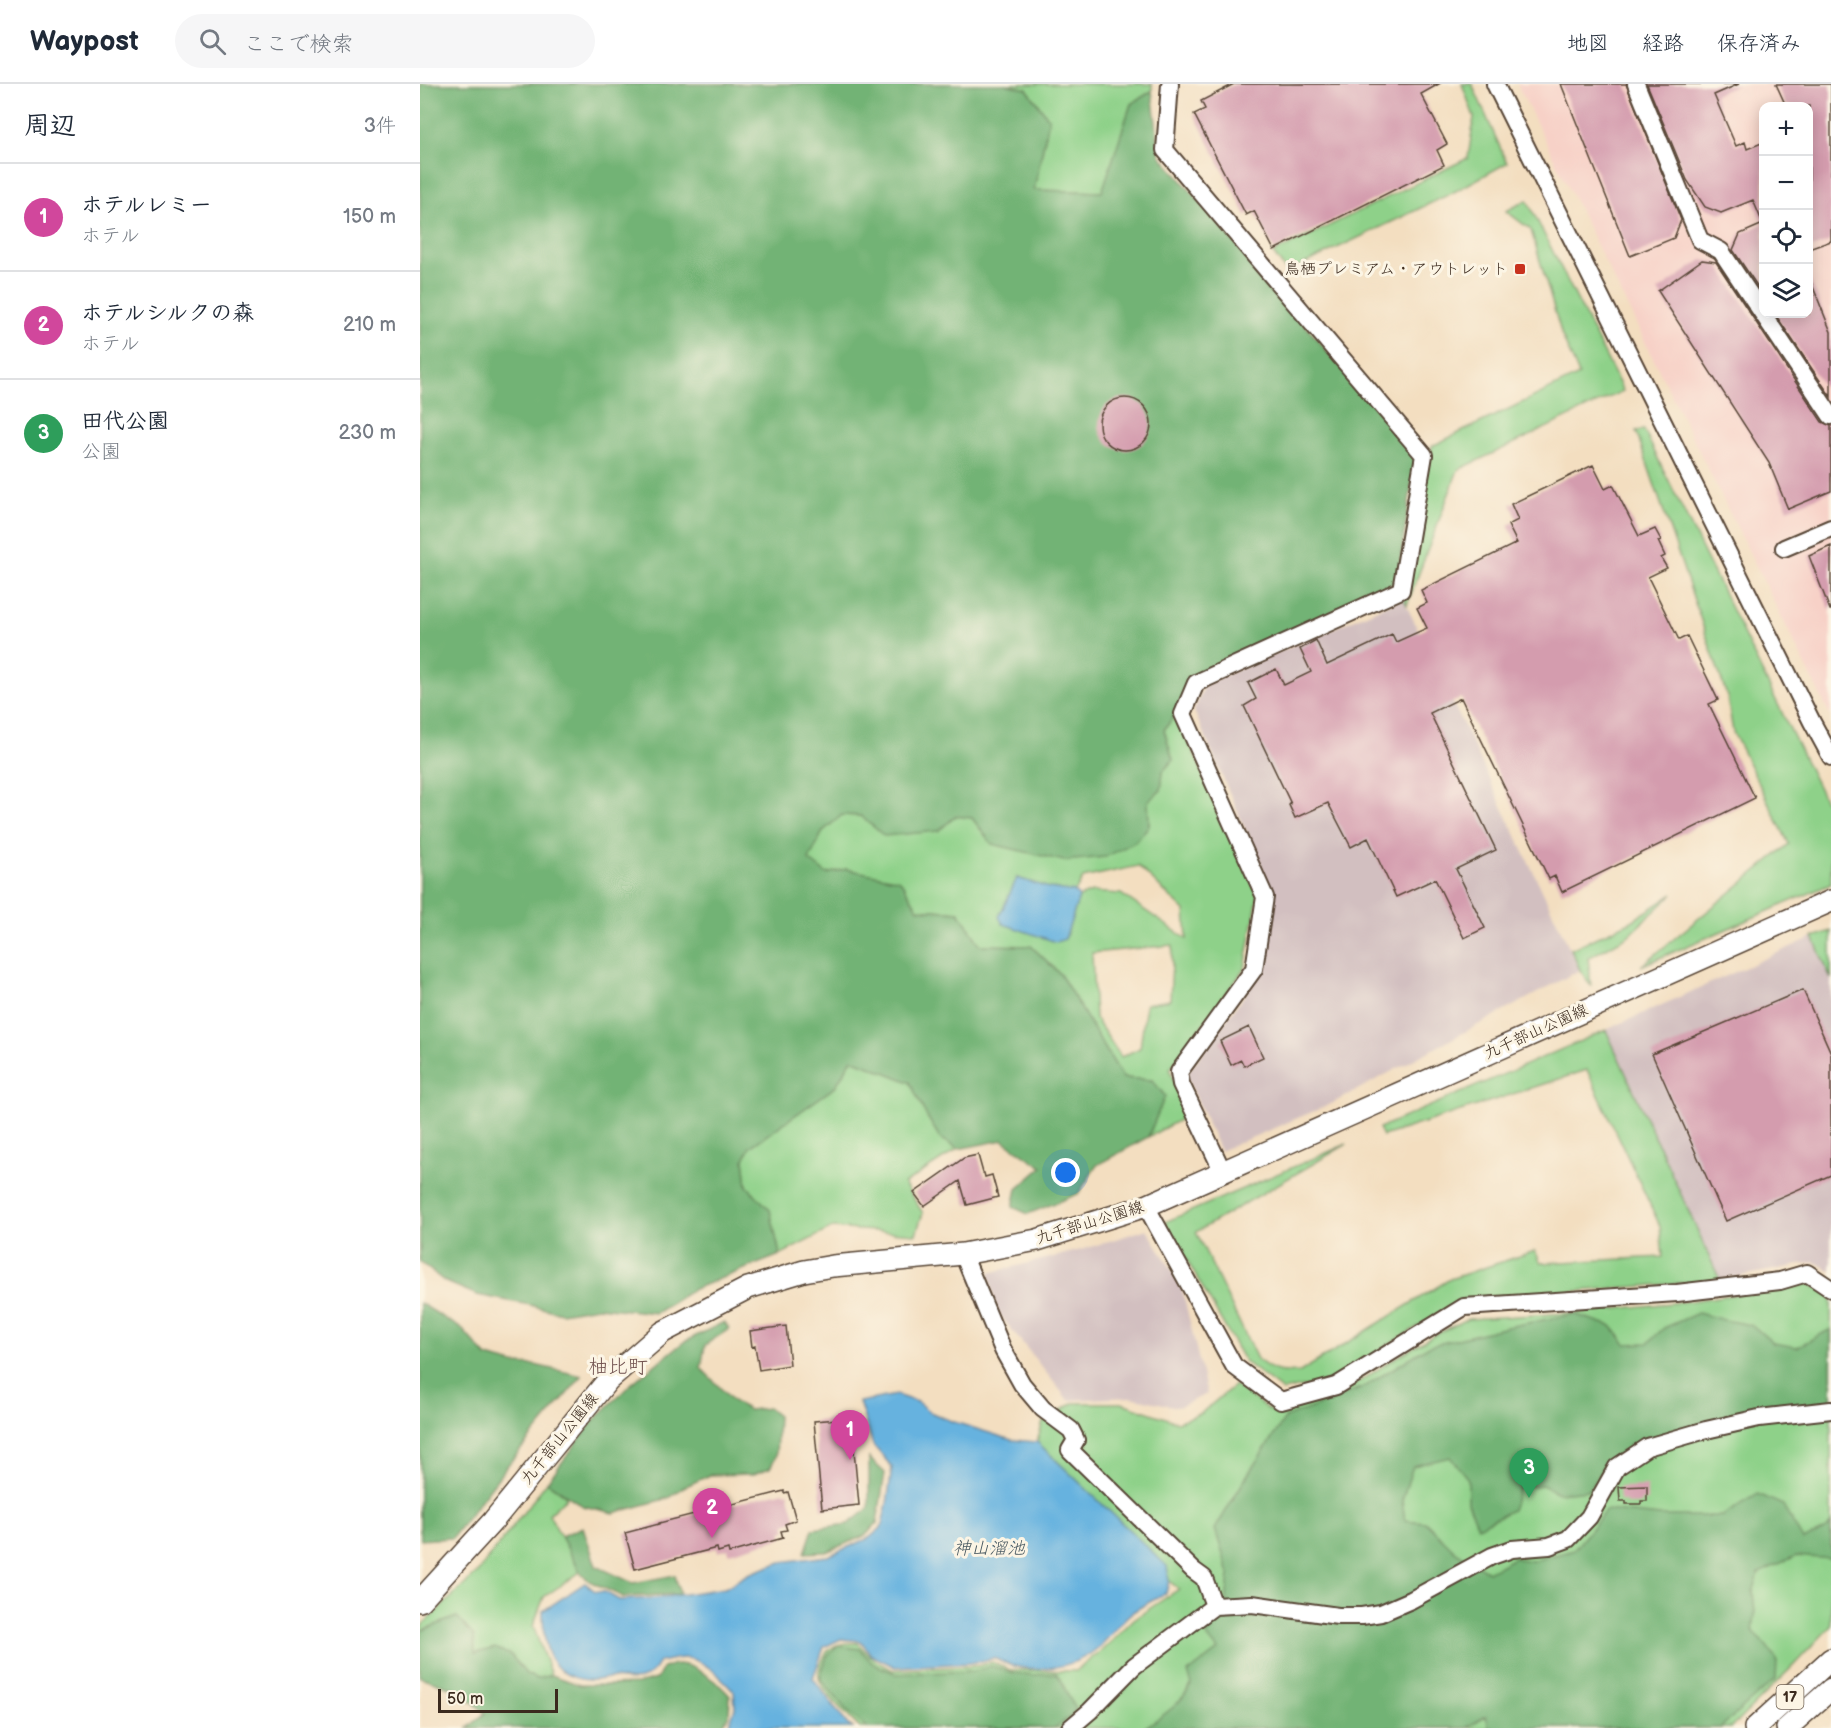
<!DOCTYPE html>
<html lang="ja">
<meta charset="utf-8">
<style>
:root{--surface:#fff;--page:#f6f6f7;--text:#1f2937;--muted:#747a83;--line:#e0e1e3;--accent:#c8321e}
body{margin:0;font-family:"Balsamiq Sans","Klee One",sans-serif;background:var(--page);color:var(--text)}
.controls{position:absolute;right:18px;top:18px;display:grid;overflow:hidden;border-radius:12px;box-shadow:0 3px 15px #0003}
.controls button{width:54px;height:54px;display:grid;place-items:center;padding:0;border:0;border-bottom:2px solid var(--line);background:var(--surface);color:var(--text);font:30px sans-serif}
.scale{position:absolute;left:18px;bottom:15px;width:120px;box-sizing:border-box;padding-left:6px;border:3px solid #3b2a1e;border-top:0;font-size:16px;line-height:21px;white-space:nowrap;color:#3b2a1e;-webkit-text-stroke:4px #fcf5e5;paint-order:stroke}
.you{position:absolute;left:646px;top:1089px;width:21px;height:21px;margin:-15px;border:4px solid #fff;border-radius:50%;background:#1a73e8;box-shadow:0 0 0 9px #1a73e833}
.badge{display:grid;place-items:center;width:39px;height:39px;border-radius:50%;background:var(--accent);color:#fff;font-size:20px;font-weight:700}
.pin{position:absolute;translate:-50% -50px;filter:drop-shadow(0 2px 3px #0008)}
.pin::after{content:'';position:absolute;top:32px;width:21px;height:18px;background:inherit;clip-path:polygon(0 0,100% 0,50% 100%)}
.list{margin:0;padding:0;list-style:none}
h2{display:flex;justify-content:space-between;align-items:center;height:78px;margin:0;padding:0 24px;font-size:26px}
h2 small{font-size:20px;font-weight:400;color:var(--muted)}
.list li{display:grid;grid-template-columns:39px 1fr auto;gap:18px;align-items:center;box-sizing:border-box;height:108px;padding:0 24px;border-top:2px solid var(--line)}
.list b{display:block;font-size:22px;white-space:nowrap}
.list p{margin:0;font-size:20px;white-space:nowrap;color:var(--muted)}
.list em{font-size:20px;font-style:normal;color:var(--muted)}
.icon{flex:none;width:33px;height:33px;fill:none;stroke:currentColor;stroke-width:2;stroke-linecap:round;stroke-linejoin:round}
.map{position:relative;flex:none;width:1411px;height:1644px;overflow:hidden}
header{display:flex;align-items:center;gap:36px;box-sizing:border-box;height:84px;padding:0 30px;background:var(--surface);border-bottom:2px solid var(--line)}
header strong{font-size:28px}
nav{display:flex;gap:33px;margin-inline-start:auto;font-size:21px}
.search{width:420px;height:54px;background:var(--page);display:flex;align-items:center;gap:15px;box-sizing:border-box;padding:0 21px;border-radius:33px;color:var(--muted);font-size:22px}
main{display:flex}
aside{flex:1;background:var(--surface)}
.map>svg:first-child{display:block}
.built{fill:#f7d1c7;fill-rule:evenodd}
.industrial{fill:#d2bfc0}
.green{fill:#8ed189;stroke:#647e54;stroke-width:1.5;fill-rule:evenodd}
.forest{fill:#72b375;stroke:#566e4a;stroke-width:1.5}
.water{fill:#66b2df;stroke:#506e7e;stroke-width:1.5}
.building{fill:#d49cae}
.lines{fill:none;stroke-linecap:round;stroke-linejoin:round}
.minor-casing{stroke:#574536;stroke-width:20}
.major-casing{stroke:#574536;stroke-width:24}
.minor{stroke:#fff;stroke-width:16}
.major{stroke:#fff;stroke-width:21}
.poi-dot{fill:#c8321e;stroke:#fcf5e5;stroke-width:2}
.labels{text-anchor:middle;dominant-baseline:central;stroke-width:6;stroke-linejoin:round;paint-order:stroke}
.shield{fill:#fcf5e5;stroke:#75675a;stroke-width:1.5}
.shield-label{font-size:15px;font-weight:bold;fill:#3b2a1e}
.poi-label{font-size:16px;fill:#3b2a1e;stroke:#fcf5e5;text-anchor:end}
.street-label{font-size:16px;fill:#3b2a1e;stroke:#fcf5e5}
.water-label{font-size:18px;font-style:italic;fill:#4a5a62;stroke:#fcf5e5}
.quarter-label{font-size:20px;fill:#715250;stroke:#fcf5e5}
</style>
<header>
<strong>Waypost</strong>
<div class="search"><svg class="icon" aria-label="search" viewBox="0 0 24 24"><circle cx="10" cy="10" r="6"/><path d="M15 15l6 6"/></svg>ここで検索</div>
<nav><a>地図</a><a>経路</a><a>保存済み</a></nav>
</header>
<main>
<aside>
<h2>周辺<small>3件</small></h2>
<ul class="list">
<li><span class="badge" style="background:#d1479c">1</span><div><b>ホテルレミー</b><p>ホテル</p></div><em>150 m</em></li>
<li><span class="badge" style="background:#d1479c">2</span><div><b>ホテルシルクの森</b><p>ホテル</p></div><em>210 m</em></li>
<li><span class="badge" style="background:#2e9e5b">3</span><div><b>田代公園</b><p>公園</p></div><em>230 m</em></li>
</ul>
</aside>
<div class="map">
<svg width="1411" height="1644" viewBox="0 0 1411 1644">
<rect width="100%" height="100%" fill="#fcf5e5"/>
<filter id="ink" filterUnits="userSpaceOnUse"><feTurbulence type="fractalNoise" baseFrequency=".0167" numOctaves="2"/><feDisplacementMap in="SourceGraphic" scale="12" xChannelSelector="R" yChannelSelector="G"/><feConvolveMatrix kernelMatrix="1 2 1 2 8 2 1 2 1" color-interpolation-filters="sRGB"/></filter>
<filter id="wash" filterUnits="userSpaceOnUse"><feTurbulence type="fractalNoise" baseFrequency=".008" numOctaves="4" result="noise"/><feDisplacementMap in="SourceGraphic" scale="24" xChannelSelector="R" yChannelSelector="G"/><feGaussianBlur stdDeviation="1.35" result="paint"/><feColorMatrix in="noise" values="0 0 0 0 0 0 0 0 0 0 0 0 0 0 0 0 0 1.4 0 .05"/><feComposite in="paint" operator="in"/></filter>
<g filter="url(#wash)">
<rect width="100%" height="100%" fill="#f3dec0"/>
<path class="built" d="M1097 0H1411V633L1354 518ZM1344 22H1388V230H1344Z"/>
<path class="industrial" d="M983 514 1160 886 911 1020 800 1067 766 991 843 886 851 805 774 627 785 600Z
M1393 853 1411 895V1187L1395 1178 1300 1196 1186 946Z
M727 1145 761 1201 787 1310 758 1323 710 1313 648 1316 576 1226 569 1189 661 1166Z"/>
<path class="green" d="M584 0H732V7L711 20 683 108 614 106 629 35 607 5Z
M1042 0H1052L1087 79 1034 108 867 188 853 169 1048 74 1054 33Z
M1107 116 1203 307 1038 386 987 521 983 514 1012 362 1159 291 1142 252 1111 146 1086 127Z
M1224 346 1411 729V800L1221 882 1369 760 1313 648 1307 612 1216 347Z
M756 629 838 812 825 884 750 985 765 1033 728 1053 745 1012 732 996 703 994 640 890 611 862 560 861 539 828 498 825 426 785 407 790 388 777 403 747 422 731 441 732 518 747 536 732 552 734 572 760 729 742 728 717 741 706 743 687 753 676 744 646ZM718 782 765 827 767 855 701 810 672 808 659 813 645 855 597 794 629 804 655 808 663 794ZM753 861 750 916 726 920 720 964 701 973 675 934 672 869Z
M1253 810 1208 852 1168 874 1171 902 1160 886 1151 865 1212 837Z
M1411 847V895L1393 853Z
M1186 946 1300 1196 1040 1216 911 1297 863 1307 825 1278 745 1138 927 1060 776 1148 837 1275C853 1288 860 1289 880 1288L1030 1195 1115 1167 1121 1179 1243 1173 1240 1142 1167 986 963 1052 959 1044Z
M432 975 490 998 506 1031 520 1054 538 1065 484 1100 503 1129 496 1150 412 1144 360 1171 350 1126 327 1102 324 1075 330 1063 415 1003Z
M1384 1197 1411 1211V1542L1374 1581 1311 1644H440C430 1634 400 1606 399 1593 398 1586 400 1581 403 1575 410 1559 422 1559 438 1559 449 1572 457 1579 473 1586L558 1582 572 1578 590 1586 656 1587 688 1561 714 1535 759 1505 749 1497 746 1482 617 1358 623 1338 653 1319H702L757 1338 781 1329 815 1301 848 1325 861 1331 864 1327 919 1311 972 1276 1014 1251 1048 1235 1165 1228 1262 1218 1360 1204Z
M127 1398 147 1413 129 1430 160 1488 124 1513 113 1542 131 1591 117 1595 106 1590 91 1571 55 1569 37 1533 0 1547V1543L57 1489Z"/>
<path class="forest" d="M0 0H584L607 5 629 35 614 106 682 108 711 20 732 7 740 71 996 371 977 498 772 592 756 629 744 646 753 676 743 687 741 706 728 717 729 742 715 758 685 773 644 777 572 760 552 734 536 732 518 747 464 752 441 732 422 731 403 747 389 776 407 790 426 785 480 796 498 825 539 828 560 861 611 862 640 890 703 994 732 996 745 1012 728 1053 677 1081 658 1110 608 1130 593 1123 597 1105 622 1083 583 1056 538 1065 520 1054 506 1031 490 998 432 975 415 1003 330 1063 324 1075 327 1102 350 1126 360 1171 274 1205 236 1229 178 1223 141 1229 110 1221 57 1211 24 1197 0 1178Z
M0 1219 42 1245 67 1273 94 1280 115 1281 162 1292 87 1382 32 1454 0 1456Z
M1278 1229 1304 1236 1332 1241 1353 1259 1377 1263 1411 1245V1320L1327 1330 1212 1362 1186 1378 1169 1406 1138 1409 1122 1401 1099 1404 1092 1426 1058 1443 1048 1418V1395L1030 1373 993 1382 982 1416 985 1436 1005 1438 1036 1468 1068 1488 1094 1474 1112 1477 1154 1466 1186 1426 1240 1432H1302L1338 1410 1363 1421 1383 1456 1407 1445 1411 1439V1475L1376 1472 1339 1489 1333 1508 1335 1529 1333 1549 1346 1561 1357 1576 1356 1595 1300 1644H1069L1066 1632 1046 1644H724C746 1629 758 1623 772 1600L768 1589 798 1566 786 1551 792 1542 805 1531 809 1490 795 1445 828 1390 866 1333 905 1319 947 1301 1009 1262 1087 1243 1154 1230 1191 1242 1206 1260 1228 1259 1244 1244Z
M304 1238 309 1245 285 1261 281 1284 314 1318 329 1326 348 1324 358 1332 356 1372 350 1384 334 1390 290 1391 266 1402 248 1414 194 1429 163 1422 127 1398 174 1336 212 1299 264 1258Z
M449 1374 465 1389 457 1439 446 1451 406 1468 385 1469 393 1445 428 1440 449 1424Z
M163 1443 176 1482 213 1499 255 1491 260 1510 203 1513 169 1497 160 1488 141 1452Z
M37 1533 54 1552 55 1569 75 1564 91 1571 106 1590 116 1595 131 1591 160 1601H190L217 1600 237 1595 243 1584C247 1583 252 1580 257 1580 274 1579 300 1600 310 1612L309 1631 301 1644H48L65 1629 39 1606 0 1593V1547Z
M418 1562 440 1565 453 1580 477 1590 556 1587 571 1582 594 1589 614 1591 636 1589C646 1599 644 1612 656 1623L651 1632 634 1644H447L427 1627 400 1594 407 1572Z"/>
<path class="water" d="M597 794 629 804 655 808 659 813 645 855 636 858 583 840 579 833Z
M476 1311 497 1318 510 1328 531 1337 592 1356 617 1358 747 1482 749 1497 746 1509C734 1516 721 1522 710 1530 697 1541 688 1557 674 1567 647 1587 604 1591 574 1574L551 1579 475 1583 451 1571 441 1557 421 1555 404 1563 393 1594 427 1640 433 1644H308L315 1624 314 1607C302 1594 286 1577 267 1574 259 1573 247 1577 239 1578 226 1601 214 1596 191 1594 183 1594 175 1597 168 1596 127 1593 123 1560 123 1527L165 1499 175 1507 185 1508 199 1516 238 1514 305 1504 328 1490 361 1478 408 1472 449 1454 461 1444 467 1420 472 1383 453 1361 439 1318Z"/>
<g id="blocks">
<path class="building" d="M814 0H1019L1001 10 1027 60 1017 66 1024 81 854 166 834 127 826 131 774 30 785 25 781 17Z
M1141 0H1206L1261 136 1254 154 1210 172Z
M1227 0H1319L1294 11 1316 62 1325 58 1327 65 1344 58V212L1313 166 1320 150 1343 140 1333 116 1301 129 1285 123 1267 96Z
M1356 0H1411V157L1389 165V22H1366Z
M1282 176 1296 178 1402 338 1411 342V407L1368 425 1349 379 1238 207Z
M1389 193 1411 248V313L1355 230H1389Z
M679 340a26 26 0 1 1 52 0a26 26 0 1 1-52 0Z
M1173 381 1185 405 1193 401 1219 452 1235 445 1241 456 1238 457 1245 472 1241 474 1247 484 1228 493 1259 556 1267 552 1298 616 1289 620 1335 714 1142 808 1135 792 1129 795 1041 614 1010 629 1076 766 1036 785 1065 844 1044 854 1015 795 976 813 948 754 931 763 908 719 875 734 869 721 871 720 824 622 836 615 828 599 856 585 864 601 891 588 880 565 896 556 907 581 972 550 976 558 1007 544 997 524 1007 519 1001 506 1097 459 1088 441 1098 436 1091 420Z
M1411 462V526H1410L1389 472Z
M1383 906 1411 969V1091L1306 1137 1232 970Z
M829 943 843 973 824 982 821 976 811 981 800 957Z
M558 1071 563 1089H564L565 1093 572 1091 578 1113 547 1121 540 1097 504 1122 494 1109 544 1074Z
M366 1242 370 1281 339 1286 335 1262 332 1263 330 1247Z
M431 1334 439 1421 402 1425 394 1337Z
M1227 1402V1417H1221V1420H1206V1417H1200L1199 1403Z
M364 1407V1409L368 1408 376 1436 365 1440 367 1446 361 1447 363 1454 309 1469 308 1465 298 1468 297 1464 215 1485 205 1449 239 1440V1439Z"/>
</g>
</g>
<g filter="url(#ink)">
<use href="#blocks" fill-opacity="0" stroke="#574536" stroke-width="1.5"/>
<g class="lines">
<g class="minor-casing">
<path id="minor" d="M750 0 745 66 1004 371 981 506 776 599 763 630 845 813 834 885 759 988 761 1000 803 1088
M1075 0 1392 638 1411 673
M1216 0 1280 156 1301 167 1411 332
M1364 464 1411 444
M726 1122 814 1282 861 1317 916 1302 1044 1223 1257 1209 1360 1197 1387 1189 1411 1205
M543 1170 583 1266 602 1300 623 1325 651 1346 656 1356 650 1366 773 1486 784 1494 794 1522
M650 1644 670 1627 714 1582 794 1522 832 1520 918 1532H942L961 1529 991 1516 1072 1472 1092 1465 1129 1462 1148 1455 1169 1433 1197 1383 1227 1363 1286 1346 1339 1334 1411 1326"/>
</g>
<g class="major-casing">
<path id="major" d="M0 1517 73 1437 188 1296 243 1248 328 1204 384 1187 413 1182 543 1170 617 1156 726 1122 1411 817
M1335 1644 1411 1575
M1367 1644 1411 1605"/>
</g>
<use href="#minor" class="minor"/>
<use href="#major" class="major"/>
</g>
</g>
<rect class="poi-dot" x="1094" y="179" width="12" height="12" rx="3"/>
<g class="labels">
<rect class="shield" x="1356.5" y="1601" width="27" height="24" rx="4.5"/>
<g class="shield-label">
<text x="1370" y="1613">17</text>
</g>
<g class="poi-label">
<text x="1088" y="185">鳥栖プレミアム・アウトレット</text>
</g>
<g class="street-label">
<text transform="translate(1116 948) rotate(-24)">九千部山公園線</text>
<text transform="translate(670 1139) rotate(-17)">九千部山公園線</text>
<text transform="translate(140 1355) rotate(-51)">九千部山公園線</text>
</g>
<g class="water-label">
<text x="569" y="1464">神山溜池</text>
</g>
<g class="quarter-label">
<text x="198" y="1283">柚比町</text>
</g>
</g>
</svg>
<div class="controls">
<button>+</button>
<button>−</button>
<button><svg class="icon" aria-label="locate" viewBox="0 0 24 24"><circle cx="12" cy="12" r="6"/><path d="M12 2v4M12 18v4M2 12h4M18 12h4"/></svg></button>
<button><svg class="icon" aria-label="layers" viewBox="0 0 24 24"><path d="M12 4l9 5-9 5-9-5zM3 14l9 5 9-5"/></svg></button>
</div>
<div class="scale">50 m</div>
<div class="you"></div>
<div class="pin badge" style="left:430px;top:1376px;background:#d1479c">1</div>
<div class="pin badge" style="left:292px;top:1454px;background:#d1479c">2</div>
<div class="pin badge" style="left:1109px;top:1414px;background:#2e9e5b">3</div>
</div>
</main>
